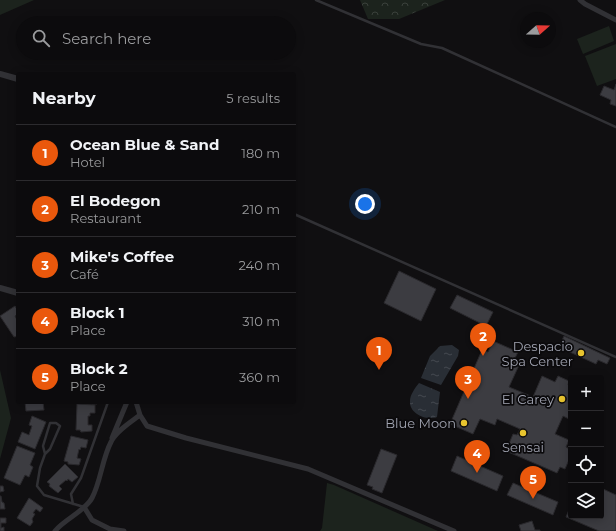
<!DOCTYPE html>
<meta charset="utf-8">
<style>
:root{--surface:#0c0b0d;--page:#151416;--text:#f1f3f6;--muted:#9a9b9d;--line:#2c2b2e;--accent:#ea580c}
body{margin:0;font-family:Montserrat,sans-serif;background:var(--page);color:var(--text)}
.controls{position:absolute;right:12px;bottom:12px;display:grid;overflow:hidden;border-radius:4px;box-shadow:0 2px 10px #0003}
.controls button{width:36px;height:36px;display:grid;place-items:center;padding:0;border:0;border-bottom:1px solid var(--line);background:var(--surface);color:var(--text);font:20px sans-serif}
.compass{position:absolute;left:520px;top:12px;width:36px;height:36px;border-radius:50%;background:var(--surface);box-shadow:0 2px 10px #0003;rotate:70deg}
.you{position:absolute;left:365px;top:204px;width:14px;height:14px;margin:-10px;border:3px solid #fff;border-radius:50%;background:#1a73e8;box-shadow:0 0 0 6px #1a73e833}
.badge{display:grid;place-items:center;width:26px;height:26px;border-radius:50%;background:var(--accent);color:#fff;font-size:13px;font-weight:700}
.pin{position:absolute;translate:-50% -33px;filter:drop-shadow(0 1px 2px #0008)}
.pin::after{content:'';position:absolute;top:21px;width:14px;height:12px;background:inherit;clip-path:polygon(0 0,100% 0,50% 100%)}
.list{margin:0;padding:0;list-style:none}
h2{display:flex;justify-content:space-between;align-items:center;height:52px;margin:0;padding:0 16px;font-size:17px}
h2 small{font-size:13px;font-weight:400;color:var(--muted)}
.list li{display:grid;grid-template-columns:26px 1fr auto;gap:12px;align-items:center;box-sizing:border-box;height:56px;padding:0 16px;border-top:1px solid var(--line)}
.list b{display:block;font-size:15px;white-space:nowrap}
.list p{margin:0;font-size:13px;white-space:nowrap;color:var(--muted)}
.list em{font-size:13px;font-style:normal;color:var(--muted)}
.icon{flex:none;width:22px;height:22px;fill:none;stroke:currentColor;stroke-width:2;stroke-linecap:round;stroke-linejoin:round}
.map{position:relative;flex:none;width:616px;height:531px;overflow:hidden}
.search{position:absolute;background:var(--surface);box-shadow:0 2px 10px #0003;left:16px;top:16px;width:280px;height:44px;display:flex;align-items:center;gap:10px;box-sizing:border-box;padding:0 14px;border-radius:22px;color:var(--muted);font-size:15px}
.panel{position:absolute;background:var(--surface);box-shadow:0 2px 10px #0003;left:16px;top:72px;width:280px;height:332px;border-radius:4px}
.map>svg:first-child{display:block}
.grass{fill:#1c231d}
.forest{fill:url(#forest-crowns)}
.water{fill:url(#water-ripples)}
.building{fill:#3c3c41;stroke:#2a292d}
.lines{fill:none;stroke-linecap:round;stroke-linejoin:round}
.service{stroke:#313135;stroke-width:2.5}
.minor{stroke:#313135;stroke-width:5}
.tertiary{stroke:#313135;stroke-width:6}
.poi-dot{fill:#e9c52f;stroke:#0b0a0c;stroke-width:1.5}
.labels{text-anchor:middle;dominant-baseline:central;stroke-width:3.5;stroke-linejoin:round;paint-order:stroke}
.poi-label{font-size:13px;fill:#a1a4b1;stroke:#0b0a0c;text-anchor:end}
</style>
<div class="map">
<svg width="616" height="531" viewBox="0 0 616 531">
<defs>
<pattern id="forest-crowns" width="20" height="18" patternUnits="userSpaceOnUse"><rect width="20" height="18" fill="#1c231d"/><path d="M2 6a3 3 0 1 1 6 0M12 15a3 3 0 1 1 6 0" fill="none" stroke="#3a403b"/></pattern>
<pattern id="water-ripples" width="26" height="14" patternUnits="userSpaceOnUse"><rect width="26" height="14" fill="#292e35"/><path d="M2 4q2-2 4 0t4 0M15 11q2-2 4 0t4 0" fill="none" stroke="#454950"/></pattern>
</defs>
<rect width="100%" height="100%" fill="#100f11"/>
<path class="grass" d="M0 0H34L0 15Z
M609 26 614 41 583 54 577 39Z
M616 44V79L597 86 585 56Z
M0 370 11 418 0 459Z
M327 483 334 485 438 531H320L322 528Z"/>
<path class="forest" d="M360 0H445L399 19H368Z"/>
<path class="water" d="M452 345 459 350 458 356 441 385 421 378 430 356 440 346Z
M419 383 440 392 437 417C427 421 409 414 410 401 410 395 415 388 419 383Z"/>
<path class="building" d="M616 84V106L610 104 611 100 600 95 604 86 614 90Z
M399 271 436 289 421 321 384 303Z
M457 295 493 312 486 326 450 308Z
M15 306 18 311V314L15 316 18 322V336L14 337 0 316Z
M564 336 610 358 607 364 598 360 596 364 559 347Z
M493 341 518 352 514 360 520 363 509 387 533 397 542 376 555 382 558 376 569 381 568 385 571 387V420L563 416 555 434 569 440 566 447 571 450V455L565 469 560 467 557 473 506 451 513 434 517 435 520 429 497 419 495 425 480 419 473 434 450 424 482 350 488 352Z
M25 402H43L44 410 26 411Z
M89 402H103L97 403V404H92L91 402Z
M77 404 95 405V413H90V416H88V425H92V431L81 432 80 430H76Z
M32 416 46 422 35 449 18 442 22 432 29 435 32 426 29 425Z
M71 436 88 440 86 448 81 447 80 450 79 449 77 458 81 459 79 465 68 464V462L64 461Z
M17 446 35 453 30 465 33 467 29 477 25 475 20 485 4 478Z
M381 449 397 455 382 493 372 489 373 487 367 485Z
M457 456 503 476 497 491 451 471Z
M65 464 78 477 72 482 68 479 67 481 66 480 59 486 62 489 58 493 49 486 50 484 47 482Z
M513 483 558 502 553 515 507 495Z
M0 486H3L4 491 0 492Z
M601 488 616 495V531H599L566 517 571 505V516H601Z
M0 496H1L2 502 4 503 5 509H0Z
M29 498 43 508 40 512 36 509 33 513 35 514 32 519 33 522 30 526 17 518Z
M0 518H6V523H1V528L4 527V531H0Z
M532 521 535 530H540V531H521L519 525Z"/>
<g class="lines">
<path class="service" d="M316 0 421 44 442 48 616 127
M294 214 616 357
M45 454 43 446 50 423H56L60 426 50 449 45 454 40 468 37 486 44 495 84 507
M73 504 71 494 81 478 108 402"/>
<path class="minor" d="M580 0 585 4 616 20
M136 402 140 415 147 426 186 438 308 469 454 531
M112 438 127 402
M84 507 92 520 110 529 124 531
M55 531C65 519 85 511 92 498 101 481 102 459 111 442 116 431 131 422 140 415"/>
<path class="tertiary" d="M0 74 18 79
M0 288 18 293"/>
</g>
<g class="poi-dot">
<circle cx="581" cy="353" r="4"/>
<circle cx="562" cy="399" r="4"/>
<circle cx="464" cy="423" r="4"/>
<circle cx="523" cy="433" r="4"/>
</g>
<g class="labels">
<g class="poi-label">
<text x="573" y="346">Despacio<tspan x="573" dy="15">Spa Center</tspan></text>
<text x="554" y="399">El Carey</text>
<text x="456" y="423">Blue Moon</text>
<text x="523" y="447" text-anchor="middle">Sensai</text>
</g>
</g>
</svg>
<div class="controls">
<button>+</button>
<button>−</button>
<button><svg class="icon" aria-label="locate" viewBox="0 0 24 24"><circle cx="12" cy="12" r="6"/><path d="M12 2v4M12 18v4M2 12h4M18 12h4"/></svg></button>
<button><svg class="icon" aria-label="layers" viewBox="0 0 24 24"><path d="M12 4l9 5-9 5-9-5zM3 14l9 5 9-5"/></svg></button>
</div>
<svg class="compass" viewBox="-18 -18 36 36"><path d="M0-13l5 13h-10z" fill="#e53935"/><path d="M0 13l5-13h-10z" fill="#9a9b9d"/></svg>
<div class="you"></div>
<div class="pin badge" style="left:379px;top:370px">1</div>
<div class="pin badge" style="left:483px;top:356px">2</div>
<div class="pin badge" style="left:468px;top:399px">3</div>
<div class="pin badge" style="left:477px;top:473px">4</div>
<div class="pin badge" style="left:533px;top:499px">5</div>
<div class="search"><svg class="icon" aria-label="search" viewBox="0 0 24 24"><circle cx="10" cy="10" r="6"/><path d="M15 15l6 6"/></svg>Search here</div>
<section class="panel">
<h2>Nearby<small>5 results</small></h2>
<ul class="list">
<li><span class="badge">1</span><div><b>Ocean Blue &amp; Sand</b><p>Hotel</p></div><em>180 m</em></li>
<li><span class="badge">2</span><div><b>El Bodegon</b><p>Restaurant</p></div><em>210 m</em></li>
<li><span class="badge">3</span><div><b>Mike's Coffee</b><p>Café</p></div><em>240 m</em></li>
<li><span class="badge">4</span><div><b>Block 1</b><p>Place</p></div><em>310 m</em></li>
<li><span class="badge">5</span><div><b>Block 2</b><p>Place</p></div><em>360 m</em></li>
</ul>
</section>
</div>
